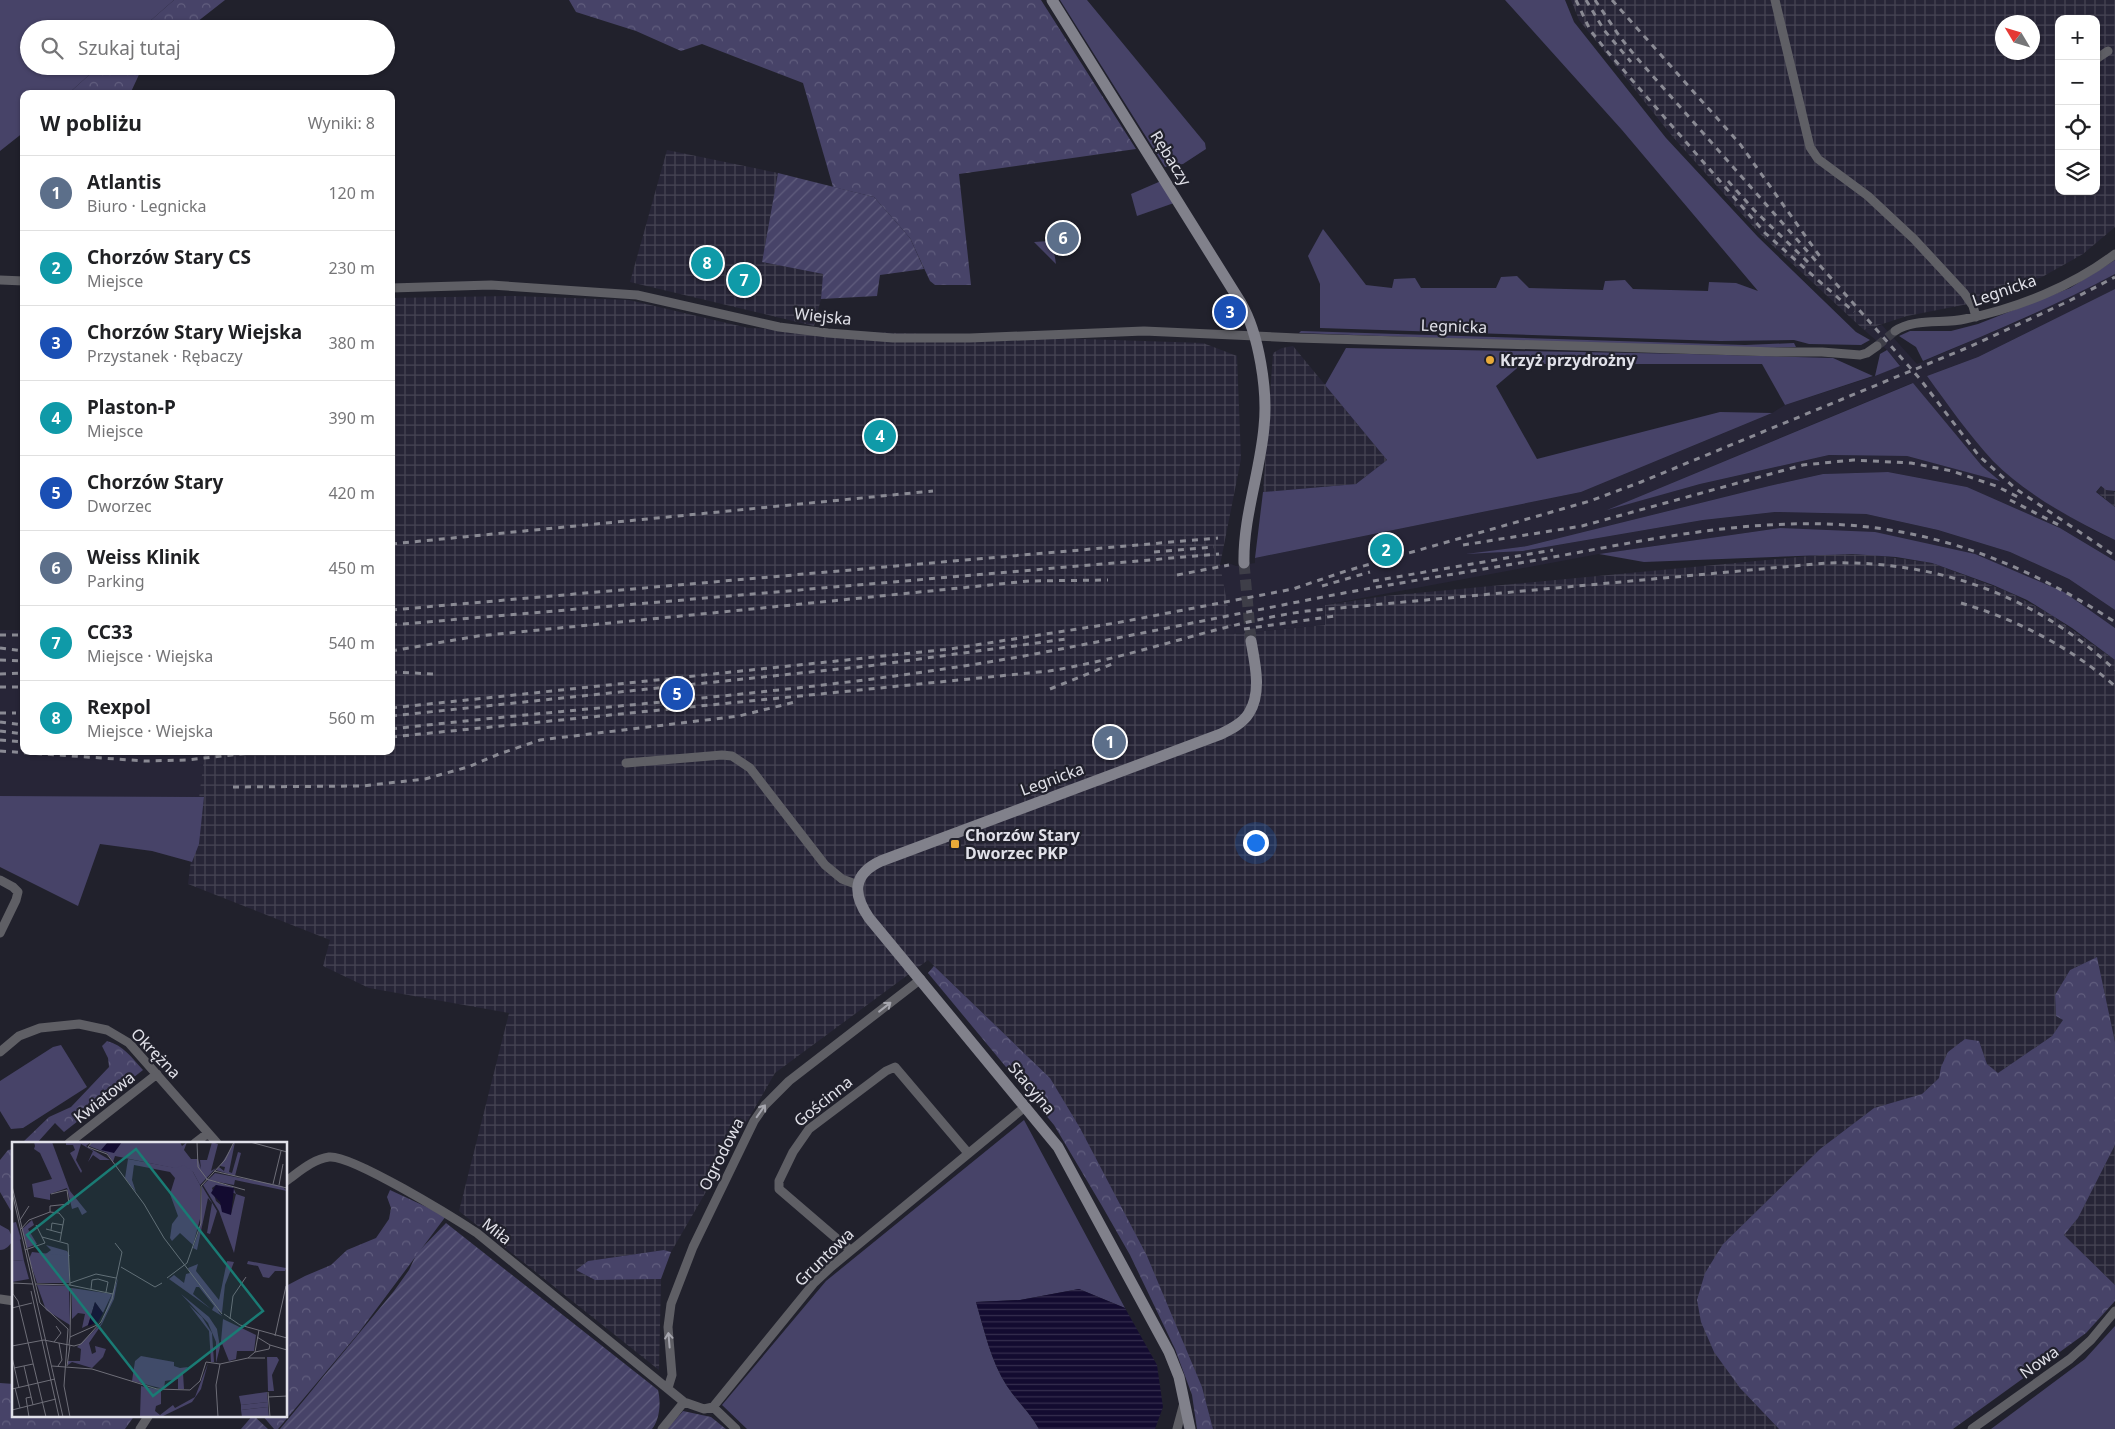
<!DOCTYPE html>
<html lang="pl">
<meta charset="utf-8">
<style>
:root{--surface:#fff;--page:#f6f6f6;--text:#202124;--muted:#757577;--line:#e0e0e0;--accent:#7a5f2d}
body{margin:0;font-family:"Noto Sans",sans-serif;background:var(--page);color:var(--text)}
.controls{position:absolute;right:15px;top:15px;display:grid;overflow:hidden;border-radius:10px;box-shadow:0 1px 4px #0004}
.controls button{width:45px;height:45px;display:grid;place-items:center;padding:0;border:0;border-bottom:1px solid var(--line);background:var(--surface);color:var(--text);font:25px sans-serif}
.compass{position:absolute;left:1995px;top:15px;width:45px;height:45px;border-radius:50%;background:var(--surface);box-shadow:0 1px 4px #0004;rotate:308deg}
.you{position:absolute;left:1255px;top:842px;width:18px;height:18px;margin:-12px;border:4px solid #fff;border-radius:50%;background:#1a73e8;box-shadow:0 0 0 8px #1a73e833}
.badge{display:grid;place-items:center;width:32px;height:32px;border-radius:50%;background:var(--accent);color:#fff;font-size:16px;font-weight:700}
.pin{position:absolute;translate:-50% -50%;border:2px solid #fff;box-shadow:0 1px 5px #0006}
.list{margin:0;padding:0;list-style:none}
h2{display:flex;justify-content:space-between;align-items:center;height:65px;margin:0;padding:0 20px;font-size:21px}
h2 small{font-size:16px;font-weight:400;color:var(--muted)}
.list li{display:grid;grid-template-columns:32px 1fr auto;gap:15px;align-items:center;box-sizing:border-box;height:75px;padding:0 20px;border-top:1px solid var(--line)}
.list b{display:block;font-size:19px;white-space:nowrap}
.list p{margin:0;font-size:16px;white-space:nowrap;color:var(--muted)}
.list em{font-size:16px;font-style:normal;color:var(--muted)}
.icon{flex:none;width:28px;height:28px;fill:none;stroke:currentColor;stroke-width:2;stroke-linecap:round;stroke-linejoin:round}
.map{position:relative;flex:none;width:2115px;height:1429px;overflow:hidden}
.search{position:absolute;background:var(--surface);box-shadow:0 1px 4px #0004;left:20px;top:20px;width:375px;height:55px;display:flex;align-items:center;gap:12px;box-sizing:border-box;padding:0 18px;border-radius:28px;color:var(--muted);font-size:19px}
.panel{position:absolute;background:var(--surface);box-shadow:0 1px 4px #0004;left:20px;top:90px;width:375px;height:665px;border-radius:10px}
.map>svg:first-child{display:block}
.built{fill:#272537;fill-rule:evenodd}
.industrial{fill:url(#industrial-grid);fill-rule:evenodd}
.green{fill:#474368}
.forest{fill:url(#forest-crowns)}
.garden{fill:url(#garden-furrows)}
.water{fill:url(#water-rules)}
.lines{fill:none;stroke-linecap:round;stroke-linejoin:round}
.street-tunnel{stroke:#3e3e48;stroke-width:9;stroke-dasharray:9 4.5;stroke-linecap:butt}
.secondary-tunnel{stroke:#3e3e48;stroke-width:11;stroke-dasharray:11 5.5;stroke-linecap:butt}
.street{stroke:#5f5f65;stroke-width:9}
.secondary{stroke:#81818b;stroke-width:11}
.rail{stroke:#8a8a94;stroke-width:3;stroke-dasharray:6 6;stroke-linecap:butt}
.oneway{stroke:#a6a6ae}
.poi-dot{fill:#e9aa38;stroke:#21212c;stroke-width:2}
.labels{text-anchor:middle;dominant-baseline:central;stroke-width:4.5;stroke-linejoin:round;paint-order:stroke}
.street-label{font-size:16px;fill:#e1e1e9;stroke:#21212c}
.poi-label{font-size:16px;font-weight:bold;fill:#e1e1e9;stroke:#21212c;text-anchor:start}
.inset-road{fill:none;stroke:#6e6e78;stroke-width:1}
.view{fill:#1a7b74;fill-opacity:0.15;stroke:#1a7b74;stroke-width:2.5}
.inset-edge{fill:none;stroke:#e1e1e9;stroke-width:2.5}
</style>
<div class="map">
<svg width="2115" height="1429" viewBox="0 0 2115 1429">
<defs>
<pattern id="industrial-grid" width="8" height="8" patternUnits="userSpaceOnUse" patternTransform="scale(1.25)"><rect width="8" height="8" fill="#272537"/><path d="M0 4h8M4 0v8" fill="none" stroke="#464454"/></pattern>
<pattern id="forest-crowns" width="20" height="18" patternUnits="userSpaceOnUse" patternTransform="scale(1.25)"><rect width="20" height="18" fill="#474368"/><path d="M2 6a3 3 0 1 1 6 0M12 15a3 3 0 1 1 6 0" fill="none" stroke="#615e7e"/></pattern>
<pattern id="garden-furrows" width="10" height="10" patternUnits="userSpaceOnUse" patternTransform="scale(1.25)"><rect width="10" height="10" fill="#474368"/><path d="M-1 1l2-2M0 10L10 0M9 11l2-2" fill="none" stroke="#615e7e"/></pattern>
<pattern id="water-rules" width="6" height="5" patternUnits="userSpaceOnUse" patternTransform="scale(1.25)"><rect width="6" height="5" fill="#130b30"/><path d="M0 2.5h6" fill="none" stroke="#352e4e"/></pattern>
</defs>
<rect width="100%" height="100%" fill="#21212c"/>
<path class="built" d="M2115 274V289L1978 357 1927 376 1965 427 1994 461 2048 503 2093 530 2115 540V561L2060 528 1967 487 1888 472 1823 474 1769 486 1527 546 1476 553 1523 551 1703 520 1775 512 1866 514 1938 530 2010 552 2069 579 2115 610V628L2064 592 1780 528 1599 554 1325 605 1326 625 1233 634 204 797 0 796V630H24V751H391L1212 563 1220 565 1231 564 1236 566 1255 563V558L1581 492 1772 413 1785 405 1875 376 1900 365 1887 350 1864 330 1882 325 1917 364 2026 318ZM1912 383 1982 466 1998 480 1907 456 1829 455 1700 484 1612 508Z"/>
<path class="industrial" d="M1571 0H2115V227L2083 254 2042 277 1973 303 1907 316 1864 330 1759 233 1672 136 1579 20ZM2059 19H2096V191H2059ZM2002 22H2032V52H2002Z
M667 150 778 173 762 262 823 274 821 299 814 326 630 282Z
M513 296 629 300 748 328 1203 343 1237 356 1241 459 1220 565 1233 634 1325 625V605L1385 596 1830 554 1874 555 1932 563 2009 592 2050 614 2115 660V1042L2097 957 2070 970 2055 995 2056 1016 2064 1020 2052 1036 1998 1073 1987 1064 1979 1041 1941 1067 1939 1078 1922 1094 1874 1108 1820 1149 1723 1244 1740 1388 1779 1429H1213L1202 1387 1050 1078 928 960 775 1073 671 1252 664 1250 588 1261 576 1270 595 1280 661 1279 659 1370 459 1211 509 1013 369 988 323 966 330 940 188 884 205 751H391V298Z
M1293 346 1387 460 1356 484 1263 492 1273 353 1282 348Z
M2101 487 2115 492V507L2097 492Z
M2115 1145V1285L2064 1235 2078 1218Z"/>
<path class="green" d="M0 0H174L141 29H29V66H99L68 94H24V132L0 151Z
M1060 0H1087L1205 143 1206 149 1183 164 1165 167Z
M1505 0H1565L1574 22 1666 138 1758 237 1856 332 1870 340 1861 345 1809 344 1794 340 1720 341 1320 328V284L1308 256 1323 229 1366 285 1392 288 1394 279 1415 278 1421 288H1496L1501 277 1517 276 1529 288 1603 290 1605 281 1625 280 1633 289 1708 291 1709 282 1736 283 1758 291 1622 130Z
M1161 181 1174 203 1137 216 1131 194Z
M1049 241 1053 245 1056 264 1034 242Z
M2115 260V274C2053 307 1988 334 1923 361L1916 347 1899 336 1910 331H1951L1978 324 2070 288Z
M2115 289V491L2106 490 2101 486 2096 492 2115 507V540C2073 520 2026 494 1993 461 1969 435 1948 405 1927 376L1978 357Z
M1301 331 1745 345 1794 343 1796 347 1755 348 1544 342 1299 333Z
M1346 348 1690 354 1833 358 1873 376 1785 405 1762 364H1522L1496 386 1537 459 1720 412 1772 413 1581 492 1255 558 1263 492 1356 484 1387 460 1325 385Z
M1887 350 1900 366 1875 376 1880 354Z
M1913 383 1982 466 2000 481 1907 456 1829 455 1700 484 1607 510Z
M1888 472 1967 487 2060 528 2115 561V610L2069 579 2010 552 1938 530 1866 514 1775 512 1703 520 1523 551 1466 554 1527 546 1769 486 1823 474Z
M1780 528 1875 532 1975 554 2064 592 2115 628V660L2072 628 2027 600 1993 585 1932 563 1896 557 1852 554 1644 562 1599 554Z
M0 796 204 797 199 844 192 862 152 851 100 844 78 906 0 867Z
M61 1045 87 1087 23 1128 11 1129 0 1111V1081L53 1047Z
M1024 1120 1125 1308 1079 1289 1020 1300 976 1302C984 1329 991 1362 1007 1386 1017 1401 1030 1413 1039 1429H747L722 1405 826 1281Z
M0 1225 9 1230 13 1239C11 1245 6 1250 0 1250Z
M2115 1326V1429H1991L2085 1359Z"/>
<path class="forest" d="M174 0H225L188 29H141Z
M569 0H1041L1136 149 959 174 971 285H935L930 281 910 238 874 197 833 187 803 83 702 44 681 51 636 31 576 12Z
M99 66H143L130 94H68Z
M2097 957 2115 1042V1145L2078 1218 2064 1235 2115 1285V1301L2086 1333 1953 1429H1779L1740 1388 1714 1352 1701 1322 1697 1300 1705 1273 1723 1244 1820 1149 1874 1108 1922 1094 1939 1078 1941 1067 1948 1052 1965 1039 1979 1041 1987 1064 1998 1073 2052 1036 2063 1020 2056 1016 2055 995 2070 970Z
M934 966 1050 1078 1080 1128 1147 1256 1202 1387 1213 1429H1197L1192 1395 1175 1349 1130 1255 1102 1206 1054 1125 928 973Z
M107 1041C123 1045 132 1058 143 1070L64 1132 55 1123 37 1143H22L49 1117 71 1107 109 1067 108 1058 102 1046Z
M14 1149V1216L0 1192V1160L8 1150Z
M390 1190 446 1216 357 1335 278 1429H274L262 1415H286V1286L305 1276 331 1265 347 1250 376 1238 389 1219 391 1208 387 1197Z
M664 1250 671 1252 661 1279 595 1280 576 1270 588 1261Z
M0 1383 14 1384V1415H135L125 1429H0Z"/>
<path class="garden" d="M778 173 874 197 910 238 924 269 880 275 877 296 821 299 823 274 762 262Z
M446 1223 658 1390C661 1402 660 1419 652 1429H280L394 1291 409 1270 417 1253Z
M683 1411 711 1417 726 1429H667Z
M253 1415 268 1429H241Z"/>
<path class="water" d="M1079 1289 1125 1308 1157 1365 1163 1407 1155 1429H1039C1030 1413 1017 1401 1007 1386 991 1362 984 1329 976 1302L1020 1300Z"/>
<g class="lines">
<path class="street-tunnel" d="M1877 346 1895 331"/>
<path class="secondary-tunnel" d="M1244 563 1251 641"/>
<path class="street" d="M1775 0 1810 147 1818 159 1868 196 1914 239 1964 293 1973 306 1976 317
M2096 59 2108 51
M0 280 24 281
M391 288 491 285 637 295 779 327 828 333 893 338H970L1144 331 1297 338 1777 352H1822L1860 355 1867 353 1877 346
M1895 331C1914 318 1943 324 1965 319 2018 308 2073 286 2115 254
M626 763 722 755 732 756 750 768 825 865 842 879 858 885
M0 880 13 887 18 892 16 900 0 933
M0 1052 19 1036 40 1028 79 1024 107 1030 129 1043 217 1143
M69 1143 157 1074
M195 1143 208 1133
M286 1181C299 1172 313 1159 329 1157 351 1154 454 1218 477 1233L684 1402 704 1409 713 1407 814 1283 831 1267 1026 1106
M850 1250 779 1189V1181L793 1152 809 1129 886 1071 895 1067 968 1153
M0 1299 14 1301
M668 1388 672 1375 668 1327 671 1304 693 1247 754 1121 765 1105 789 1081 921 979
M713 1407 736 1429
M140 1429 149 1415
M662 1429 684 1402
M1177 1429 1184 1403
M1972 1429 2070 1359 2091 1340 2115 1311"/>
<path class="secondary" d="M1052 0 1241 303C1259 334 1268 391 1264 427 1260 473 1243 517 1244 563
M1190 1429 1179 1377 1169 1352 1058 1147 869 918C852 893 853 874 881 861L1221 734C1231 729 1243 723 1249 713 1262 693 1255 663 1251 641"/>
<path class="rail" d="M1576 0 1590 30 1606 50 1765 233 1854 312
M1586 0 1604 30 1631 62
M1595 0 1620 37 1636 57 1920 379 1979 456 2016 489 2115 556
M1612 0 1740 144 1821 258
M1728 181 1754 210 1810 264
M2010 500 2059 525
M391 544 933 491
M1463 545 1582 526 1803 465 1853 460 1911 463 1952 471 1996 486 2022 499
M1154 552 1214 547
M1177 575 1229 565
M1373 581 1553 550
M1322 586 1370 572
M1961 603C2018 620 2070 647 2115 686
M391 610 1218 538
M391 625 1219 554
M1244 629 1335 616
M0 635H24
M0 648 24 651
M391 651 478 636 752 609 1029 581 1108 580
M0 660 24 661
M391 672 434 674
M0 674 24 673
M0 687H24
M1050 689 1112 664
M391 708 950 649 1116 623 1293 589 1346 571 1590 501 1641 482 1969 347 2069 301 2115 277
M0 713H16
M391 716 868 666 1066 639
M0 722 24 725
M391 729C602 705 815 693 1024 656 1125 637 1226 616 1328 596 1397 583 1467 572 1537 560 1632 543 1729 521 1826 524 1933 527 2026 564 2115 622
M0 731 24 734
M391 737 1049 671C1137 657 1219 623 1307 611L1826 563C1935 560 2034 594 2115 670
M0 740 24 742
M0 751 145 761 186 760 268 751
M148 751H190
M233 787 362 786 425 779 468 767 499 754 540 740 739 716 795 702"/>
</g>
<defs><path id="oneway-shaft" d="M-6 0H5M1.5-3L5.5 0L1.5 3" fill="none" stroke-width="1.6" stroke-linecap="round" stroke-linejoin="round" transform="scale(1.25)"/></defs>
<g class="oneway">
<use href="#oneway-shaft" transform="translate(885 1007) rotate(-38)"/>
<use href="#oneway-shaft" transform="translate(761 1111) rotate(-55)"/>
<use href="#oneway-shaft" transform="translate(669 1340) rotate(-95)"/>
</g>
<g class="poi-dot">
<circle cx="1490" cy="360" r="5"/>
<rect x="950" y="839" width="10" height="10" rx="2.5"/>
</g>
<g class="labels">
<g class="street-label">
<text transform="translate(1171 158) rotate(58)">Rębaczy</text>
<text transform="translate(2004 290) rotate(-19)">Legnicka</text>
<text transform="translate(823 316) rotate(6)">Wiejska</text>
<text transform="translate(1454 326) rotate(2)">Legnicka</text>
<text transform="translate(1052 779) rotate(-20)">Legnicka</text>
<text transform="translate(156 1053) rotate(46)">Okrężna</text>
<text transform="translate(1032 1088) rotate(50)">Stacyjna</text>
<text transform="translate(104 1097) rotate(-38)">Kwiatowa</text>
<text transform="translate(823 1101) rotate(-39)">Gościnna</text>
<text transform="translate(721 1154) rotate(-63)">Ogrodowa</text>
<text transform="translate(497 1231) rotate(38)">Miła</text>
<text transform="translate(824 1257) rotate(-44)">Gruntowa</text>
<text transform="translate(2039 1362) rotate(-36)">Nowa</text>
</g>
<g class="poi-label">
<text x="1500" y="360">Krzyż przydrożny</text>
<text x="965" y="835">Chorzów Stary<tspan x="965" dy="18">Dworzec PKP</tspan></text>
</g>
</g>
<g transform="translate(12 1142)">
<rect width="275" height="275" fill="#21212c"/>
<path d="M22 0H40L58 49 75 70 70 73 66 65 60 67 55 46 38 52V58L22 55 20 42 40 37 28 11 22 7 23 4 13 8 23 4ZM80 0H168L170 4 175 0 172 8 179 17H186L189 27 188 18H195L200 0 206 2 199 29 204 26 188 43 181 30 103 14 101 20 95 11 77 4ZM223 0 217 30 220 31 226 10 229 11 223 34 204 28 207 25 212 29 213 25 208 24ZM203 31 270 44 275 49 223 38 222 43 201 39 221 45 224 52 233 55 222 111 207 69 191 43ZM204 43 224 52 219 72 204 59 200 46ZM190 44 205 69 198 92 195 91 200 61 196 56 185 108 181 106 188 86ZM4 80 9 97 5 100 0 99V81ZM215 119 222 120 213 143 210 171 206 169 210 174 200 168 202 164 187 145H184L181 152 199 167 157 137 162 133 172 141 174 132 178 131 176 126 186 122 184 129 207 158ZM60 146 100 152 91 171 83 160 76 183 70 186 73 172 66 171 60 177ZM169 152 197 175 205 187 208 205 204 221V200L196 181ZM177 163 190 175 200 191 202 220H199L197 189ZM211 177 244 193 242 209H225L224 217 217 219 209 199ZM255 215H265L267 218 260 233 262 249H256ZM196 221 189 247 180 260 149 275 128 274 129 244 149 248V262L144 264 143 269 148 273 161 263 163 266 183 255ZM256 260V265L229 268V263Z" fill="#474368" fill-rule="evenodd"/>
<path d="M54 0H79L74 4 98 18H88L81 13 76 20 81 9 69 2 64 18 70 29 69 31 58 11 63 8 61 3H54ZM116 17 164 26 172 23 181 30 188 43V77L181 103 168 91 160 99 158 96 160 82 166 74 158 52 163 36 158 30 122 23 120 38 124 50 113 36ZM20 78 22 83 16 87 25 102 15 106 10 87ZM8 98 12 119 0 118V99ZM34 103 55 109 58 114H31L39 108ZM236 119 274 126 273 129H263L257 136 251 135 246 124 235 122ZM106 136 102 157 90 182 77 201 80 212 84 210 83 204 94 207 91 215 80 226 60 220 56 223V219H68L69 207 65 205 89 182ZM129 214 162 220V224L168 226 176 225 171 231 172 247H166V237L153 239 152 247 120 239 123 219Z" fill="#474368"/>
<path d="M255 250 256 260 229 263 227 254ZM256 265 257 275H230L229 268Z" fill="#474368"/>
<path d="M20 110 57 114V141H25L17 117ZM0 118 12 119 17 137 0 140ZM25 143 57 144 58 183 34 168Z" fill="#474368"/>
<path d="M110 0 102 11 89 8 95 1ZM204 43 222 46 219 73 210 70 208 60 199 51ZM83 160 91 171 86 180 76 184Z" fill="#130b30"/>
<path class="inset-road" d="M80 0 76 5 95 12 132 62 152 96 210 172M185 0 186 25 195 37M238 0 275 10M202 29 275 46M194 37 233 48M261 42 269 9M267 43 271 22M0 44 28 161 56 187 52 244 58 275M0 50 51 275M38 70 47 71 52 77 48 99M8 78 17 64M9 87 17 78 38 70V64L57 62 55 48 39 52M34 87 49 91M39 88 40 81 51 83M30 95 56 102 58 143M13 108 33 101 24 83M109 125 143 145 150 141M155 136 175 121 189 81V44L213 18 222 0M1 141V152L6 159 34 275M1 141 21 142M58 141 84 132 104 136M24 142 58 143 101 152M79 147 80 138 86 137 96 140 94 150M19 149 47 275M0 166 20 161M212 172 228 183 275 196M218 177 221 154 234 135M263 194 274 144M58 195 59 146M245 195 258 203M42 200 49 191 44 184M57 203 58 195 85 183M258 203 275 208M0 204 32 198 62 204 69 202 89 180 100 157 110 110 103 101M275 208V228M243 210 247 188M0 215 7 246M236 216 243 210 257 207 258 203M12 224 21 263M40 224 80 227 145 247 178 248 188 239 194 220 208 222 236 216H253M46 224 50 218 47 201M55 224 58 203M2 226 21 222M3 246 8 266M0 247 43 237M256 250 258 275M256 255 275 254M0 268 44 257M17 275 14 256 19 255M206 275 204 243 208 222"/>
<path class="view" d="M124 7 251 169 141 254 15 93Z"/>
<rect width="275" height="275" class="inset-edge"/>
</g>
</svg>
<div class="controls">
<button>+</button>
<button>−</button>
<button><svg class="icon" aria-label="locate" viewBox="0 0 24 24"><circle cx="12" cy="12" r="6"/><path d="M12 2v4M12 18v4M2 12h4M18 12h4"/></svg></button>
<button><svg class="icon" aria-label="layers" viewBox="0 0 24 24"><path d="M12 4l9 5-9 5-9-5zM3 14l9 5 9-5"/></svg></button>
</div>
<svg class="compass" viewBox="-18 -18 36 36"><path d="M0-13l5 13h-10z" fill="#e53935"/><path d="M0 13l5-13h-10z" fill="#757577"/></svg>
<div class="you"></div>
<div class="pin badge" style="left:1110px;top:742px;background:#5c6f8a">1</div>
<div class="pin badge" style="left:1386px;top:550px;background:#0f9aa8">2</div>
<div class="pin badge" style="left:1230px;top:312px;background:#1a4fb4">3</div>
<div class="pin badge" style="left:880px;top:436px;background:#0f9aa8">4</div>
<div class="pin badge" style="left:677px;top:694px;background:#1a4fb4">5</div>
<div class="pin badge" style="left:1063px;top:238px;background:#5c6f8a">6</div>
<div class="pin badge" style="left:744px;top:280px;background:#0f9aa8">7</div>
<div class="pin badge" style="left:707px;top:263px;background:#0f9aa8">8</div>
<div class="search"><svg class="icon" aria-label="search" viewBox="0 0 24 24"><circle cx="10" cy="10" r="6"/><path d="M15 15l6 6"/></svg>Szukaj tutaj</div>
<section class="panel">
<h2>W pobliżu<small>Wyniki: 8</small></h2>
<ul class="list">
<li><span class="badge" style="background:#5c6f8a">1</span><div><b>Atlantis</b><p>Biuro · Legnicka</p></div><em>120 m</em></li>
<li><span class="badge" style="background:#0f9aa8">2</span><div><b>Chorzów Stary CS</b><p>Miejsce</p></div><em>230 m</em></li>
<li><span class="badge" style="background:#1a4fb4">3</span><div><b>Chorzów Stary Wiejska</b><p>Przystanek · Rębaczy</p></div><em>380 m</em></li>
<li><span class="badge" style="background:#0f9aa8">4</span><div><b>Plaston-P</b><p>Miejsce</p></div><em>390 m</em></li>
<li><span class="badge" style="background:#1a4fb4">5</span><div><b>Chorzów Stary</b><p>Dworzec</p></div><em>420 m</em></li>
<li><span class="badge" style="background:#5c6f8a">6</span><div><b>Weiss Klinik</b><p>Parking</p></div><em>450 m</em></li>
<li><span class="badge" style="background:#0f9aa8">7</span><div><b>CC33</b><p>Miejsce · Wiejska</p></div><em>540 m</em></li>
<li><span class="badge" style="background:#0f9aa8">8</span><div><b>Rexpol</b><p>Miejsce · Wiejska</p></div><em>560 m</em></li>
</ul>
</section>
</div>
